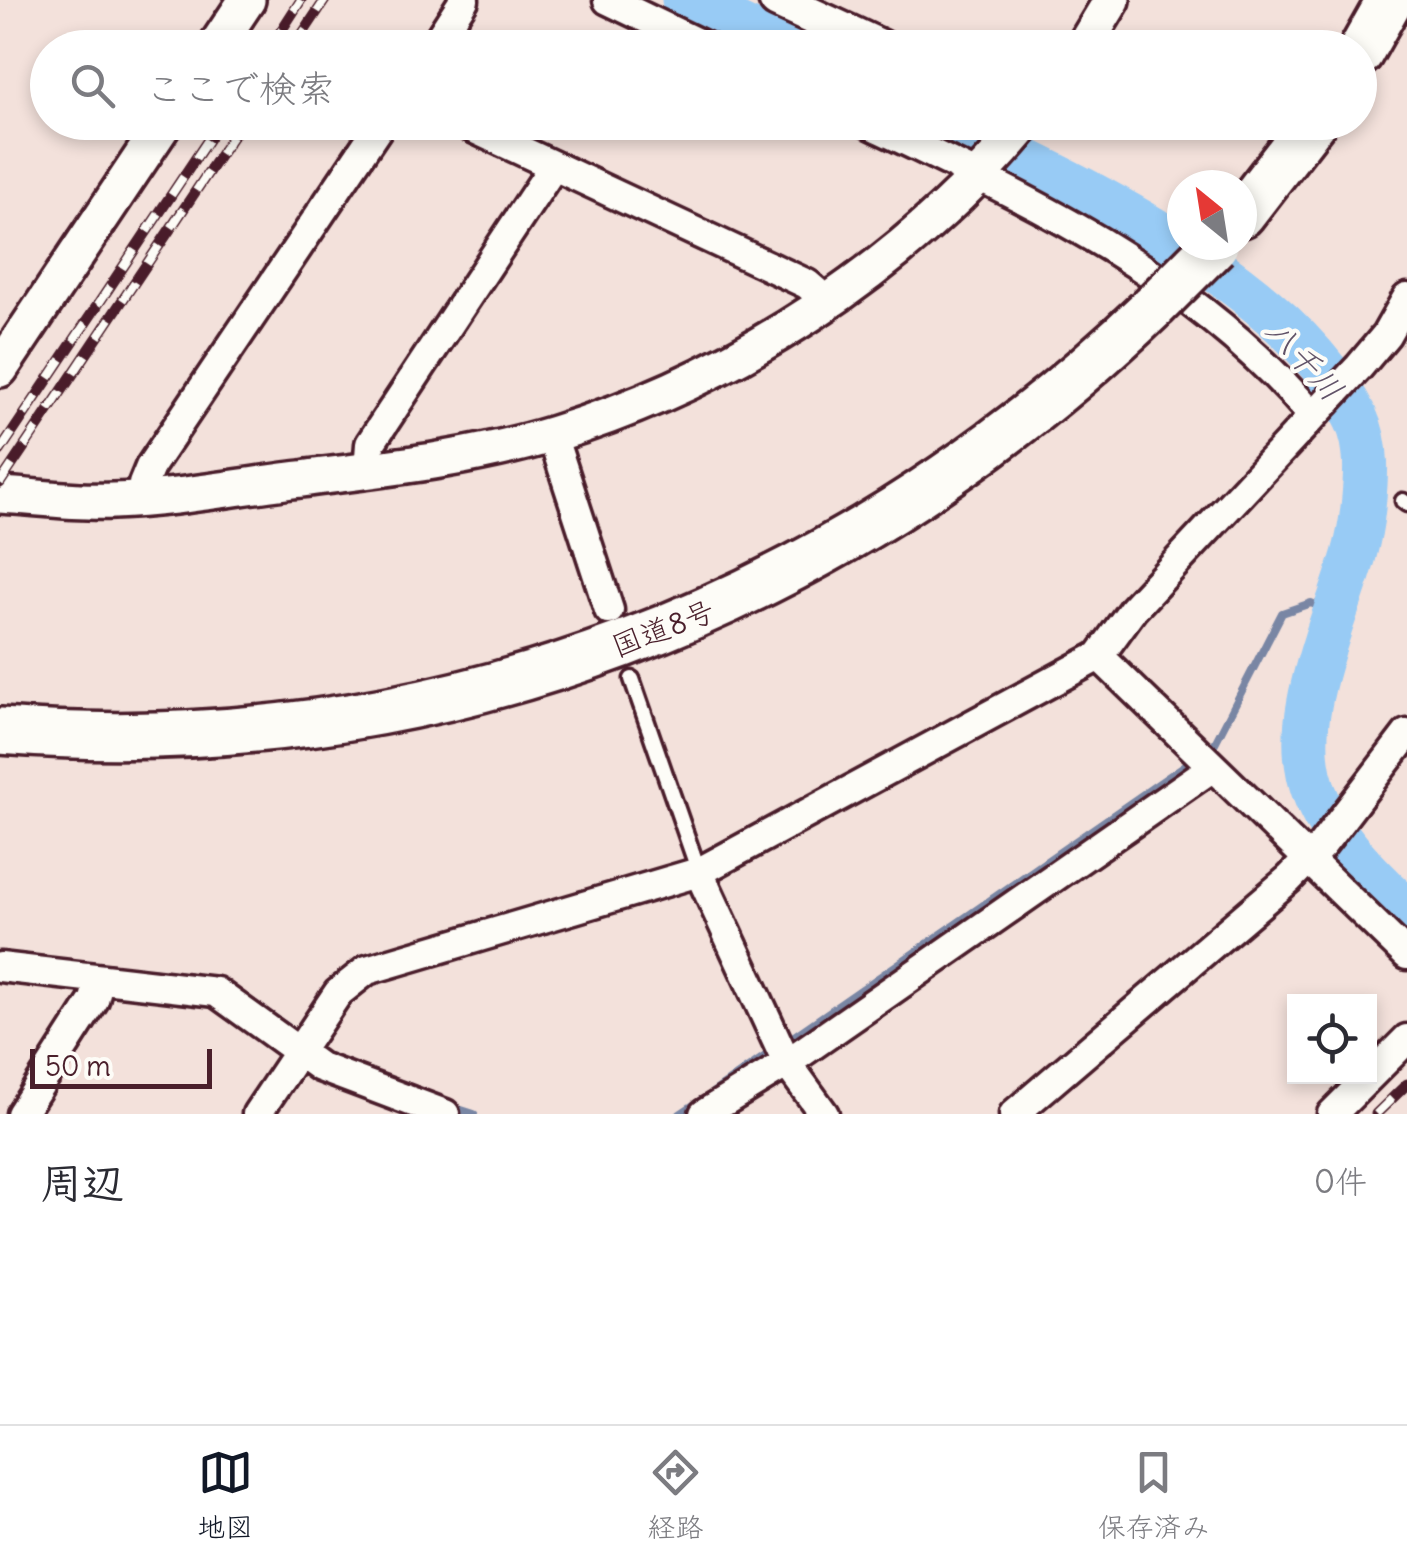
<!DOCTYPE html>
<html lang="ja">
<meta charset="utf-8">
<style>
:root{--surface:#fff;--page:#f2f2f3;--text:#2b2b33;--muted:#7c7c81;--line:#e1e1e2;--accent:#111827}
body{margin:0;font-family:Delius,"Klee One",sans-serif;background:var(--page);color:var(--text)}
.controls{position:absolute;right:30px;bottom:30px;display:grid;overflow:hidden;border-radius:0px;box-shadow:0 5px 15px #0003}
.controls button{width:90px;height:90px;display:grid;place-items:center;padding:0;border:0;border-bottom:2px solid var(--line);background:var(--surface);color:var(--text);font:50px sans-serif}
.compass{position:absolute;left:1167px;top:170px;width:90px;height:90px;border-radius:50%;background:var(--surface);box-shadow:0 5px 15px #0003;rotate:330deg}
.scale{position:absolute;left:30px;bottom:25px;width:182px;box-sizing:border-box;padding-left:10px;border:5px solid #4a1f2b;border-top:0;font-size:28px;line-height:35px;white-space:nowrap;color:#4a1f2b;-webkit-text-stroke:8px #fdfcf7;paint-order:stroke}
.list{margin:0;padding:0;list-style:none}
h2{display:flex;justify-content:space-between;align-items:center;height:130px;margin:0;padding:0 40px;font-size:42px}
h2 small{font-size:32px;font-weight:400;color:var(--muted)}
.icon{flex:none;width:55px;height:55px;fill:none;stroke:currentColor;stroke-width:2;stroke-linecap:round;stroke-linejoin:round}
.map{position:relative;flex:none;width:1407px;height:1114px;overflow:hidden}
.search{position:absolute;background:var(--surface);box-shadow:0 5px 15px #0003;left:30px;right:30px;top:30px;height:110px;display:flex;align-items:center;gap:25px;box-sizing:border-box;padding:0 35px;border-radius:55px;color:var(--muted);font-size:38px}
.sheet{height:310px;background:var(--surface)}
nav{display:flex;justify-content:space-around;align-items:center;box-sizing:border-box;height:140px;border-top:2px solid var(--line);background:var(--surface);font-size:28px;color:var(--muted)}
nav a{display:grid;justify-items:center;gap:5px}
nav .on{color:var(--accent)}
.map>svg:first-child{display:block}
.lines{fill:none;stroke-linecap:round;stroke-linejoin:round}
.stream{stroke:#7986a4;stroke-width:8}
.river{stroke:#98cbf5;stroke-width:45}
.service-casing{stroke:#4a1f2b;stroke-width:21}
.minor-casing{stroke:#4a1f2b;stroke-width:35}
.tertiary-casing{stroke:#4a1f2b;stroke-width:42}
.trunk-casing{stroke:#4a1f2b;stroke-width:52}
.service{stroke:#fdfcf7;stroke-width:14}
.minor{stroke:#fdfcf7;stroke-width:28}
.tertiary{stroke:#fdfcf7;stroke-width:35}
.trunk{stroke:#fdfcf7;stroke-width:45}
.rail-casing{stroke:#4a1f2b;stroke-width:11}
.rail{stroke:#fdfcf7;stroke-width:8;stroke-dasharray:22;stroke-linecap:butt}
.trunk-bridge-casing{stroke:#4a1f2b;stroke-width:52;stroke-linecap:butt}
.trunk-bridge{stroke:#fdfcf7;stroke-width:45}
.labels{text-anchor:middle;dominant-baseline:central;stroke-width:8;stroke-linejoin:round;paint-order:stroke}
.street-label{font-size:30px;fill:#4a1f2b;stroke:#fdfcf7}
.water-label{font-size:32px;font-style:italic;fill:#615368;stroke:#fdfcf7}
</style>
<div class="map">
<svg width="1407" height="1114" viewBox="0 0 1407 1114">
<rect width="100%" height="100%" fill="#f3e1db"/>
<filter id="ink" filterUnits="userSpaceOnUse"><feTurbulence type="fractalNoise" baseFrequency=".01" numOctaves="2"/><feDisplacementMap in="SourceGraphic" scale="20" xChannelSelector="R" yChannelSelector="G"/><feConvolveMatrix kernelMatrix="1 2 1 2 8 2 1 2 1" color-interpolation-filters="sRGB"/></filter>
<g filter="url(#ink)">
<g class="lines">
<path class="stream" d="M1205 751 1215 743 1282 613 1311 603 1335 613
M149 971 200 977
M236 991 302 1037
M712 1093 1194 759
M449 1106 474 1114
M680 1114 701 1100"/>
<path class="river" d="M684 0 785 48
M945 122C1075 184 1291 283 1356 419 1369 447 1366 479 1363 508 1359 546 1348 575 1336 610 1285 756 1292 805 1407 910"/>
<g class="service-casing">
<path id="service" d="M1403 501 1407 504
M632 679 699 872"/>
</g>
<g class="minor-casing">
<path id="minor" d="M608 0 708 48
M433 48 464 0
M460 122 807 284 828 302
M866 122C1030 200 1192 274 1312 415
M552 435 609 610
M368 470 370 444 553 167
M144 498 143 484 150 467 382 122
M1099 656 1407 955
M699 872 787 1063 824 1114
M0 967 216 992 320 1067 445 1114
M21 1114 94 1000 99 981
M257 1114 338 993 367 970 699 872 1099 656 1133 609 1359 367 1386 335 1407 298
M704 1114 787 1063 1210 769
M1014 1114 1289 879 1322 845 1407 734
M1332 1114 1407 1039"/>
</g>
<g class="tertiary-casing">
<path id="tertiary" d="M777 0 881 48
M215 48 247 0
M1083 48 1112 0
M0 369 165 122
M0 495C37 497 76 503 113 501 176 499 239 486 301 479 386 468 471 459 554 434 737 378 904 268 1027 122"/>
</g>
<g class="trunk-casing">
<path id="trunk" d="M1360 53 1390 0
M1242 214 1313 122
M0 731C436 765 840 607 1154 306"/>
</g>
<use href="#service" class="service"/>
<use href="#minor" class="minor"/>
<use href="#tertiary" class="tertiary"/>
<use href="#trunk" class="trunk"/>
<g class="rail-casing">
<path id="rail" d="M270 48 301 0
M293 48 325 0
M0 451 220 122
M0 483 242 122
M1376 1114 1407 1084"/>
</g>
<use href="#rail" class="rail"/>
<g class="trunk-bridge-casing">
<path id="trunk-bridge" d="M1154 306 1215 245"/>
</g>
<use href="#trunk-bridge" class="trunk-bridge"/>
</g>
</g>
<g class="labels">
<g class="street-label">
<text transform="translate(663 628) rotate(-21)">国道8号</text>
</g>
<g class="water-label">
<text transform="translate(1305 360) rotate(48)">八千川</text>
</g>
</g>
</svg>
<div class="controls">
<button><svg class="icon" aria-label="locate" viewBox="0 0 24 24"><circle cx="12" cy="12" r="6"/><path d="M12 2v4M12 18v4M2 12h4M18 12h4"/></svg></button>
</div>
<svg class="compass" viewBox="-18 -18 36 36"><path d="M0-13l5 13h-10z" fill="#e53935"/><path d="M0 13l5-13h-10z" fill="#7c7c81"/></svg>
<div class="scale">50 m</div>
<div class="search"><svg class="icon" aria-label="search" viewBox="0 0 24 24"><circle cx="10" cy="10" r="6"/><path d="M15 15l6 6"/></svg>ここで検索</div>
</div>
<section class="sheet">
<h2>周辺<small>0件</small></h2>
<ul class="list">
</ul>
</section>
<nav>
<a class="on"><svg class="icon" aria-label="map" viewBox="0 0 24 24"><path d="M3 6l6-2 6 2 6-2v14l-6 2-6-2-6 2zM9 4v14M15 6v14"/></svg>地図</a>
<a><svg class="icon" aria-label="directions" viewBox="0 0 24 24"><path d="M12 3l9 9-9 9-9-9zM9 14v-3h6M13 9l2 2-2 2"/></svg>経路</a>
<a><svg class="icon" aria-label="saved" viewBox="0 0 24 24"><path d="M7 4h10v16l-5-4-5 4z"/></svg>保存済み</a>
</nav>
